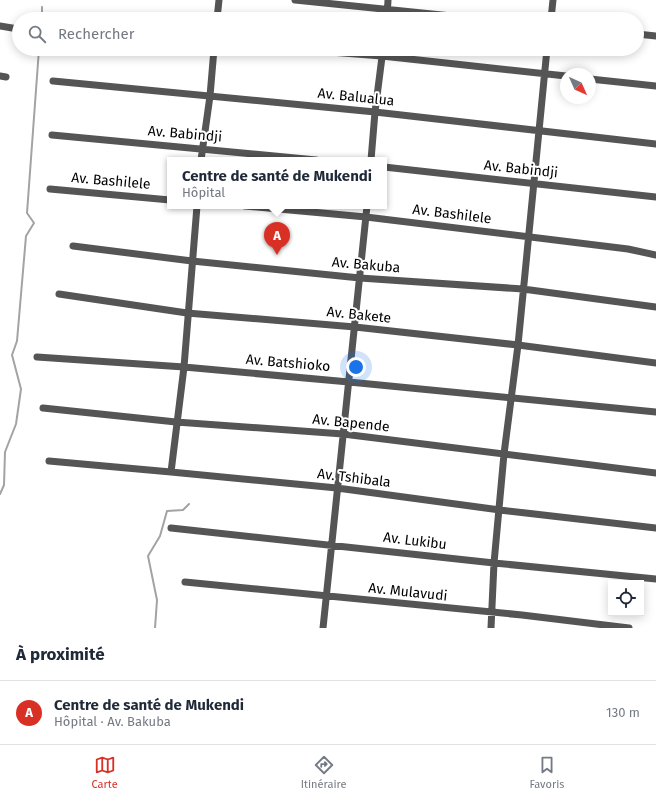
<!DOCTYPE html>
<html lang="fr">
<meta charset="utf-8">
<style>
:root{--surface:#fff;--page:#f2f2f3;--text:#1f2937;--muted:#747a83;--line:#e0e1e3;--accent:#d93025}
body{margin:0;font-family:"Fira Sans",sans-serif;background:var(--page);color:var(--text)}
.controls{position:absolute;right:12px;bottom:12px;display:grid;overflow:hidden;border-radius:0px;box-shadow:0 2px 10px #0003}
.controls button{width:36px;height:36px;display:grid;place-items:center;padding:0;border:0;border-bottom:1px solid var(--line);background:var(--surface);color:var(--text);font:20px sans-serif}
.compass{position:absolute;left:560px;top:68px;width:36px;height:36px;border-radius:50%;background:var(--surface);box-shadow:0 2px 10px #0003;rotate:135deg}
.you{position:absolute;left:356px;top:367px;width:14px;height:14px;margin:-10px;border:3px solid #fff;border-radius:50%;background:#1a73e8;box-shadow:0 0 0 6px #1a73e833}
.badge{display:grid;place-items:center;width:26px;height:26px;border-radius:50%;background:var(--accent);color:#fff;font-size:13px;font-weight:700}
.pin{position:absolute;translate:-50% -33px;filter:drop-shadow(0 1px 2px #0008)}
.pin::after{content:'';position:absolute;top:21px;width:14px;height:12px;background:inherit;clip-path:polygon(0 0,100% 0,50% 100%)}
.popup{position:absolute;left:167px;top:157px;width:220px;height:52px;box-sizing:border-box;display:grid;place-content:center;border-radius:0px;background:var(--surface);filter:drop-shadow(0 1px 3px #0005);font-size:13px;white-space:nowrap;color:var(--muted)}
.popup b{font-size:15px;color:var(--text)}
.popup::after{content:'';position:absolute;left:50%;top:100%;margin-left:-8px;border:8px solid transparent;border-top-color:var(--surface)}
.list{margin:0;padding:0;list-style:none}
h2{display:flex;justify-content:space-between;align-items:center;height:52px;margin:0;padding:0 16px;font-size:17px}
h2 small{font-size:13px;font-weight:400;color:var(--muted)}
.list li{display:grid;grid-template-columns:26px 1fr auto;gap:12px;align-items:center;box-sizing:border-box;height:64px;padding:0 16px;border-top:1px solid var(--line)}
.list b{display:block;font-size:15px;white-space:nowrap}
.list p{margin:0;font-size:13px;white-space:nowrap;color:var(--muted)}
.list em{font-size:13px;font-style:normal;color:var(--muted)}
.icon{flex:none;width:22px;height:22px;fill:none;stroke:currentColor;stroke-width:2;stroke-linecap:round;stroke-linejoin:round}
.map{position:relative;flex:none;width:656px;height:628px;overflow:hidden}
.search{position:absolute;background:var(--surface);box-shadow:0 2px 10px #0003;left:12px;right:12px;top:12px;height:44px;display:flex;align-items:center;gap:10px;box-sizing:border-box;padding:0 14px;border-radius:22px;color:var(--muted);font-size:15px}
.sheet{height:116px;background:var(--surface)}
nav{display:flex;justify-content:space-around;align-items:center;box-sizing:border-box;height:56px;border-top:1px solid var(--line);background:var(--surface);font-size:11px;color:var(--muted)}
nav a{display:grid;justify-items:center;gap:2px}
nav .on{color:var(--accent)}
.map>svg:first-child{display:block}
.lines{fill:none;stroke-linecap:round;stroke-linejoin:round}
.stream{stroke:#a3a3a3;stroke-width:2}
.street{stroke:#555;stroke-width:7}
.labels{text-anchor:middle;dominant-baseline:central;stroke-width:4;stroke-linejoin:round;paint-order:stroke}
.street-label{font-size:14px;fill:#000;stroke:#fff}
</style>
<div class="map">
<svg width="656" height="628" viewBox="0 0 656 628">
<rect width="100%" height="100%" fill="#fff"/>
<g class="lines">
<path class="stream" d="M42 19V7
M0 494 4 485 5 452 16 424 21 389 12 355 17 341 26 236 34 223 27 213 39 49
M155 628 157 600 148 556 160 536 167 511 183 510 189 504"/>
<path class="street" d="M295 0 481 19
M217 19 219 0
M387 19 388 0
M551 19 553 0
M0 26 18 29
M637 34 656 36
M291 49 382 56 566 76
M0 76 6 77
M590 79 656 86
M53 81 375 112 656 144
M52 135 316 160
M201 160 210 96 214 49
M371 160 375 112 383 49
M384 167 656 197
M50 189 170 200
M245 206 366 217 628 249 656 255
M73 246 192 261 360 278 523 289 656 307
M59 294 187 313 355 327 518 345 656 363
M37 357 184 367 349 382 656 412
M43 408 176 422 343 434 656 473
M49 461 171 472 337 488 500 510 656 528
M171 472 184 367 197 206
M171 528 494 563 656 579
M185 582 522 615 629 628
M323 628 367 206
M491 628 494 563 504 454 518 345 547 49"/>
</g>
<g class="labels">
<g class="street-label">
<text transform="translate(356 97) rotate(6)">Av. Balualua</text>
<text transform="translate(185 134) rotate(5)">Av. Babindji</text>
<text transform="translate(521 169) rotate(6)">Av. Babindji</text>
<text transform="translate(111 181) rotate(5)">Av. Bashilele</text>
<text transform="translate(452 214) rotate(7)">Av. Bashilele</text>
<text transform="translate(366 265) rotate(5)">Av. Bakuba</text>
<text transform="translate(359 315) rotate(6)">Av. Bakete</text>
<text transform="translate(288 363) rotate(5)">Av. Batshioko</text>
<text transform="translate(351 423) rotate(6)">Av. Bapende</text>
<text transform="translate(354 478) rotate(7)">Av. Tshibala</text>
<text transform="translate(415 541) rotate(7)">Av. Lukibu</text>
<text transform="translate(408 592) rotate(6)">Av. Mulavudi</text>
</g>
</g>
</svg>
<div class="controls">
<button><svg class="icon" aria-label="locate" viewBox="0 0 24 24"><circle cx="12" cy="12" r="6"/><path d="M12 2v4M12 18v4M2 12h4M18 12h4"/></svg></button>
</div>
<svg class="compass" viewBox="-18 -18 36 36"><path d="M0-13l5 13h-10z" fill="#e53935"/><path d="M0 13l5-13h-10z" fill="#747a83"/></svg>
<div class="you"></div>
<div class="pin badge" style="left:277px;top:255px">A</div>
<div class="popup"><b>Centre de santé de Mukendi</b>Hôpital</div>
<div class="search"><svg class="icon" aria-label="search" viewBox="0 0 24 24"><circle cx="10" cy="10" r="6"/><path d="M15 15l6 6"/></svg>Rechercher</div>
</div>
<section class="sheet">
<h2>À proximité<small></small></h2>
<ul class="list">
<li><span class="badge">A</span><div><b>Centre de santé de Mukendi</b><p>Hôpital · Av. Bakuba</p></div><em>130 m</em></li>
</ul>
</section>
<nav>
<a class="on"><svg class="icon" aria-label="map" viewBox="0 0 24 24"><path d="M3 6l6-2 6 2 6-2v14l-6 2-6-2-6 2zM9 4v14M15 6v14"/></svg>Carte</a>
<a><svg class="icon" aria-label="directions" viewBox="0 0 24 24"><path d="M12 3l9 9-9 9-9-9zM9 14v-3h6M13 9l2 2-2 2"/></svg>Itinéraire</a>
<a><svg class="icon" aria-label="saved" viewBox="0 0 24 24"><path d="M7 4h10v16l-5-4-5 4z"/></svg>Favoris</a>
</nav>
